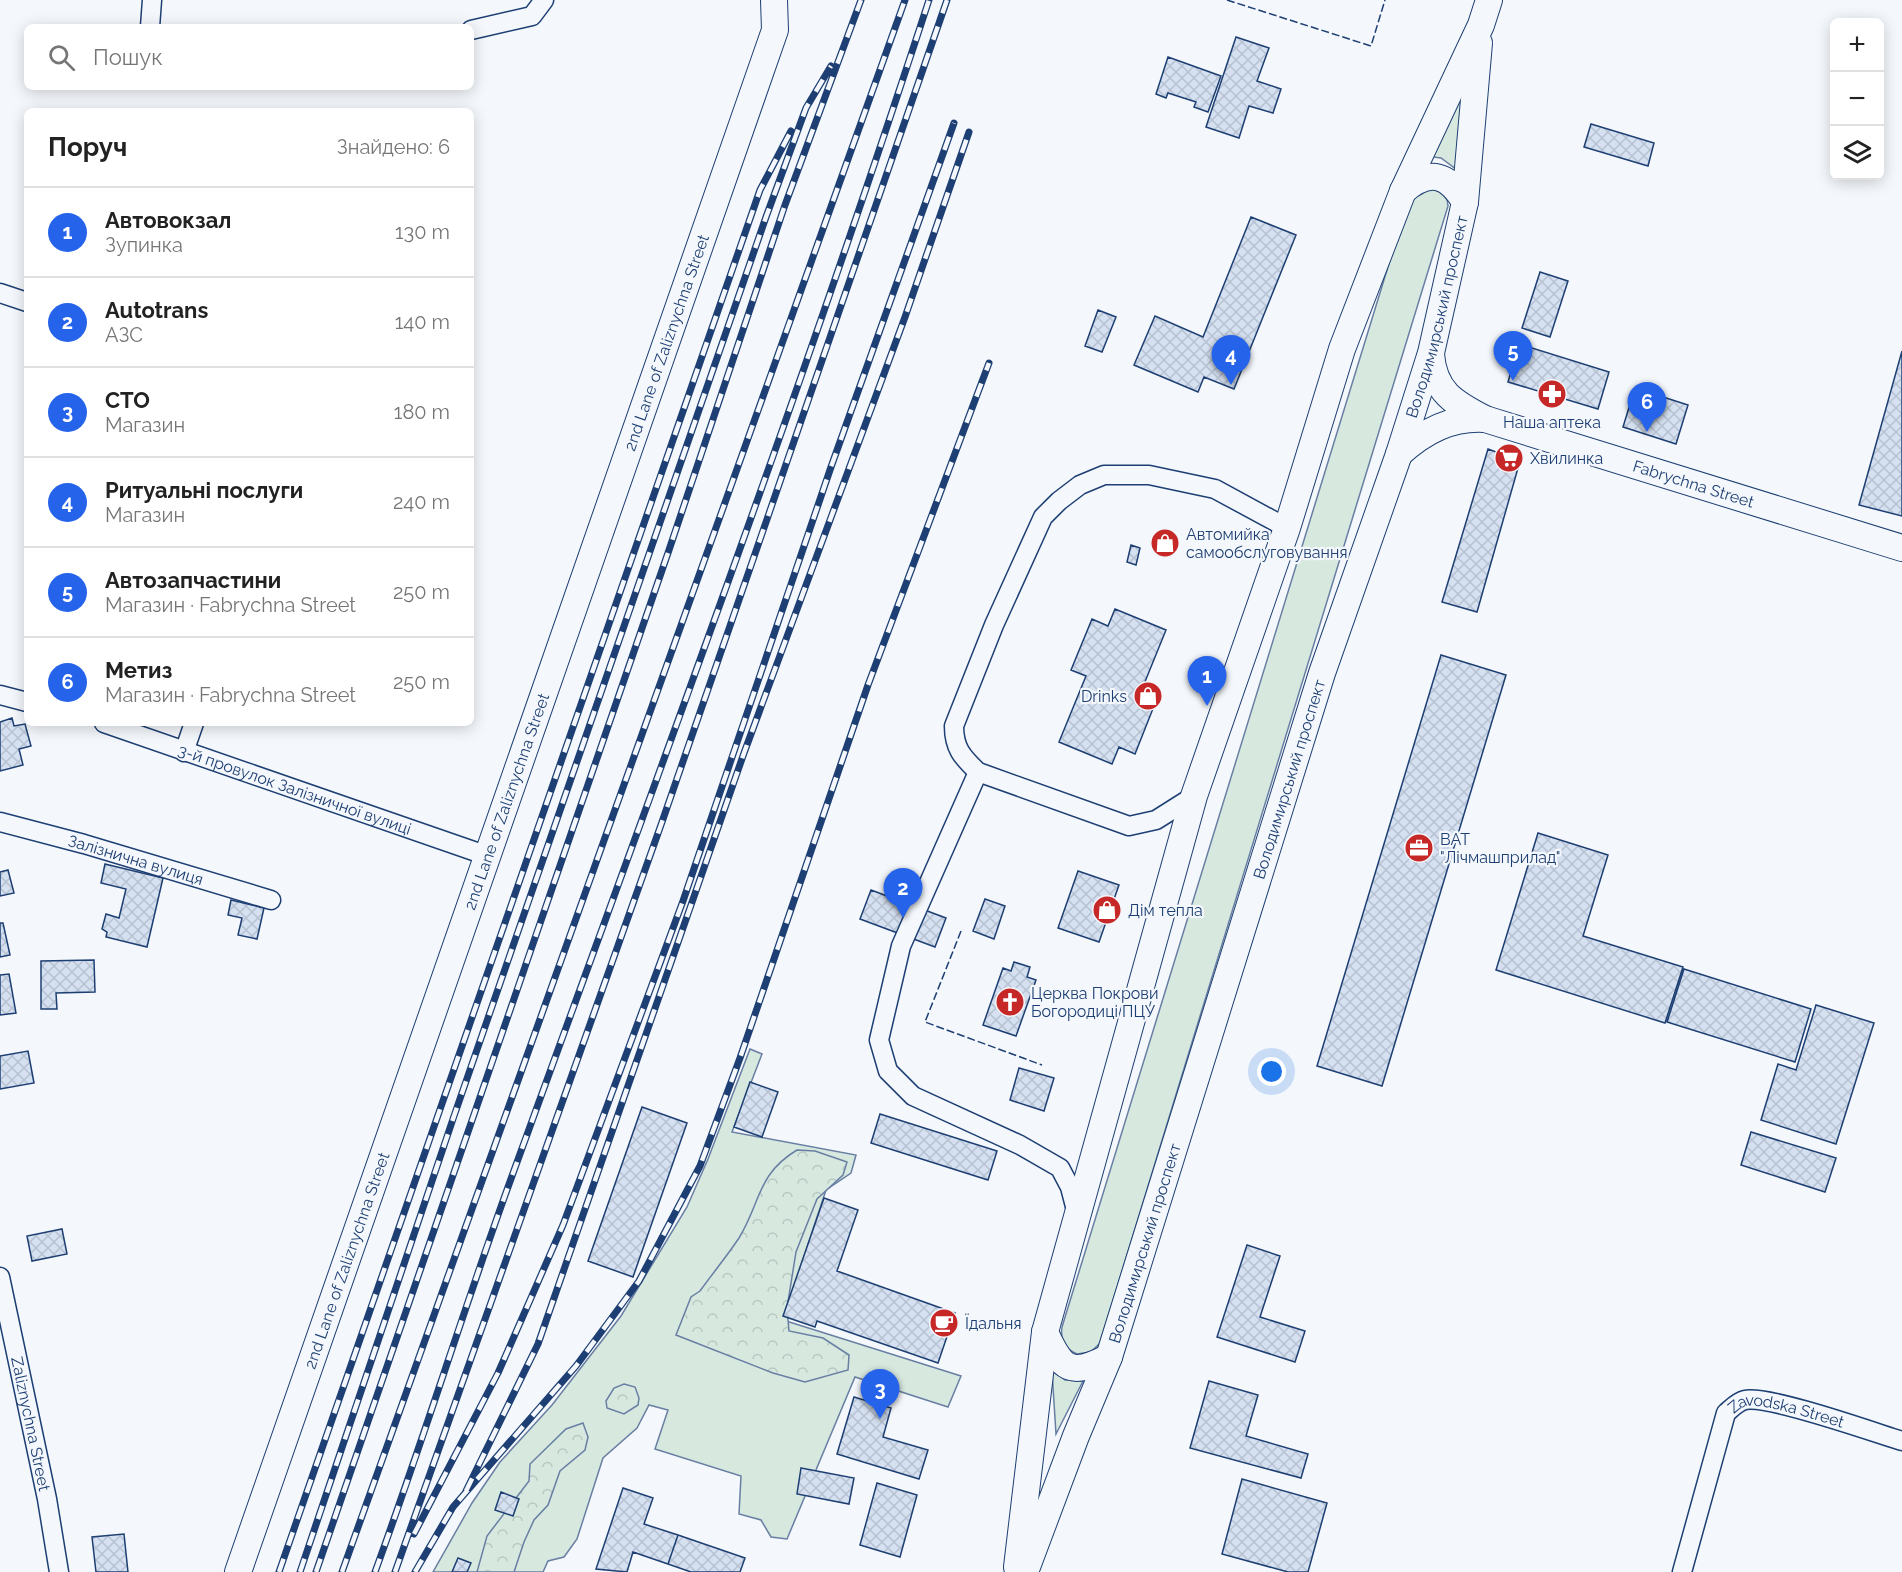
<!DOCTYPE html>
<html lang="uk">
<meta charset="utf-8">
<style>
:root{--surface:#fff;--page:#f2f2f2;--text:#222;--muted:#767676;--line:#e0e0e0;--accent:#2563eb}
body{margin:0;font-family:Raleway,sans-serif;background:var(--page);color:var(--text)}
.controls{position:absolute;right:18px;top:18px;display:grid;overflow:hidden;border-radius:9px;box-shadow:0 3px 15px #0003}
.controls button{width:54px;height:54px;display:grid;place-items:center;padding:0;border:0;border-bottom:2px solid var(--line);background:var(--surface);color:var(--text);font:30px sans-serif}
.you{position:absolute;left:1272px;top:1072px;width:21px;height:21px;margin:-15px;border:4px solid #fff;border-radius:50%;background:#1a73e8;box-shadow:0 0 0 9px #1a73e833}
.badge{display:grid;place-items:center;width:39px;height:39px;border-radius:50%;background:var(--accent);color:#fff;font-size:20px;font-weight:700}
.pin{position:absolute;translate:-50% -50px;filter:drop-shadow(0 2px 3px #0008)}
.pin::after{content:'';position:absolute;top:32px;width:21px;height:18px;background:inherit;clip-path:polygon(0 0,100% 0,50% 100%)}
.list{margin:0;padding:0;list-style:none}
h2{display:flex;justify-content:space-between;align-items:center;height:78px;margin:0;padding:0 24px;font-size:26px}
h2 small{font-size:20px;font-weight:400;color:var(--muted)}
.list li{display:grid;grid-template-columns:39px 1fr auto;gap:18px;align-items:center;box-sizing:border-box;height:90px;padding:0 24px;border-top:2px solid var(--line)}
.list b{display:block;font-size:22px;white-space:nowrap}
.list p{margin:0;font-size:20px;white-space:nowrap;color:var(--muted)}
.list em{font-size:20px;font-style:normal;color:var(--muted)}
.icon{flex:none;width:33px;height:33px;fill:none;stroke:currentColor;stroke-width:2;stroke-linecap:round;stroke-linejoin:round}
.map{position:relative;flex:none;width:1902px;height:1572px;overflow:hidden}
.search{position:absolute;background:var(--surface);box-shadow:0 3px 15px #0003;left:24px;top:24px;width:450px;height:66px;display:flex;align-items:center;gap:15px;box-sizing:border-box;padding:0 21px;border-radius:9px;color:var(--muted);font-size:22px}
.panel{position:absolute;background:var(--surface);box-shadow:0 3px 15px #0003;left:24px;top:108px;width:450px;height:618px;border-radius:9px}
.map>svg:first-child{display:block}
.grass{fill:#d7e8df;stroke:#687fa3;stroke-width:1.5}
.forest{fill:url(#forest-crowns);stroke:#687fa3;stroke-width:1.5}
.building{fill:url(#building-cross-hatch);stroke:#1d3f73;stroke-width:1.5}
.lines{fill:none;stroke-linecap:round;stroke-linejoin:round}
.street-casing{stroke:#1d3f73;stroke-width:21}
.secondary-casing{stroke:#1d3f73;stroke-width:28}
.street{stroke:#f4f7fb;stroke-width:18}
.secondary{stroke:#f4f7fb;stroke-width:26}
.rail-casing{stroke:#1d3f73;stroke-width:7}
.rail{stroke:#f4f7fb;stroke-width:4.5;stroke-dasharray:14;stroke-linecap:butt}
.fence{stroke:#1d3f73;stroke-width:1.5;stroke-dasharray:8 3;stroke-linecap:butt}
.labels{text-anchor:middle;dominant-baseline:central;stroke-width:4.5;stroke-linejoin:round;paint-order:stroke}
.street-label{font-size:16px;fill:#1d3f73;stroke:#f4f7fb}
.poi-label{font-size:16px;fill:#1d3f73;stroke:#f4f7fb;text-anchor:start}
</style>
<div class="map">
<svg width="1902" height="1572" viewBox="0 0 1902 1572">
<defs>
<pattern id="forest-crowns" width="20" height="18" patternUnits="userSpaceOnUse" patternTransform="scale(1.5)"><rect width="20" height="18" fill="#d7e8df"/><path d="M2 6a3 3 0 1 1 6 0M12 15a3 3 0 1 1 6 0" fill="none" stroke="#b8c8c3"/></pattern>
<pattern id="building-cross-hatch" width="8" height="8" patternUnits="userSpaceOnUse" patternTransform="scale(1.5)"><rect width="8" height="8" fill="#d5e0f0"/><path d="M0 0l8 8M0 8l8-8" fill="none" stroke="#b6c1d1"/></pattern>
</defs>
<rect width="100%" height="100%" fill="#f4f7fb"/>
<path class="grass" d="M1464 86 1456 169 1441 158 1425 156Z
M1439 187 1447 199 1448 206 1100 1343 1091 1352 1077 1354C1065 1349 1060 1340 1062 1327L1411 192Z
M750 1049 762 1054 732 1132 856 1155 851 1173 826 1190 783 1320 961 1376 948 1407 855 1377 787 1539 771 1537 761 1520 739 1514 741 1476 655 1449 668 1410 649 1405 637 1428 603 1458 577 1539 564 1557 548 1561 543 1572H433L472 1503 500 1462 552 1405 621 1316 687 1207 708 1159Z
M1052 1371 1065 1380 1083 1381 1056 1434Z"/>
<path class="forest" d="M797 1150 815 1151 847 1162 843 1175 817 1199 796 1252 787 1308 789 1331 823 1338 849 1355 848 1370 805 1382 773 1373 676 1335 691 1297 700 1291C713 1273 727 1256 739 1238 761 1202 757 1174 797 1150Z
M624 1384 635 1387 639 1398 638 1405 624 1414 607 1408 606 1401 614 1388Z
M583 1423 588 1437 585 1450 560 1471 548 1505 534 1520 524 1542 514 1572H477L487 1536 529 1481 530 1464 566 1429Z"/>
<path class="building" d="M1236 37 1269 48 1257 81 1281 89 1273 113 1249 106 1239 138 1206 127Z
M1168 57 1221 76 1208 112 1194 107 1196 102 1168 93 1166 98 1156 94Z
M1591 124 1654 143 1648 166 1584 147Z
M1251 217 1296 235 1234 389 1204 377 1198 392 1134 365 1155 316 1203 337Z
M1540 272 1568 281 1550 337 1522 328Z
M1098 310 1116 317 1102 352 1085 346Z
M1519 344 1609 372 1598 409 1508 382Z
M1902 351V516L1859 505Z
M1635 388 1688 405 1676 444 1623 427Z
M1488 449 1520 461 1477 612 1442 602Z
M1131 545 1140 548 1136 565 1127 562Z
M1115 609 1166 630 1140 694 1156 701 1135 754 1119 747 1112 764 1059 742 1086 676 1071 670 1092 619 1108 626Z
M1441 655 1506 675 1382 1086 1317 1066Z
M12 718 14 726 25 724 31 746 19 749 23 765 0 771V722Z
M1538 833 1608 855 1583 936 1683 967 1665 1023 1496 970Z
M105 864 163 878 147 947 106 937 107 932 102 929 106 914 119 918 126 889 101 883Z
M8 870 14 893 0 896V872Z
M1078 871 1119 885 1099 942 1058 928Z
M871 890 946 918 935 947 860 919Z
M985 899 1005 906 994 939 973 931Z
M231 900 264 908 257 939 238 935 242 918 228 915Z
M0 923H3L10 955 0 957Z
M94 960 95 992 56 993 57 1009H41V961Z
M1014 962 1030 967 1027 977 1036 980 1016 1036 983 1025 1003 968 1011 971Z
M1684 969 1811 1009 1795 1062 1667 1022Z
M9 974 16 1013 0 1015V975Z
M1816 1005 1874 1023 1836 1144 1761 1120 1778 1064 1796 1070Z
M28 1051 34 1083 0 1089V1056Z
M1019 1068 1054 1078 1044 1111 1010 1100Z
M750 1082 778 1092 762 1137 734 1127Z
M642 1107 687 1123 633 1277 588 1261Z
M880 1114 997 1151 988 1180 871 1143Z
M1751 1132 1836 1158 1825 1192 1741 1165Z
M824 1198 858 1210 837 1271 955 1313 938 1363 817 1321 815 1327 783 1316Z
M62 1229 67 1254 32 1261 27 1236Z
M1247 1245 1280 1256 1260 1317 1305 1331 1295 1362 1217 1337Z
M1209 1381 1258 1395 1246 1436 1308 1454 1301 1478 1190 1448Z
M854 1397 891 1408 883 1437 928 1450 919 1479 837 1454Z
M801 1468 854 1478 849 1504 797 1494Z
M1242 1479 1327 1503 1308 1572H1288L1222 1554Z
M877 1483 917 1495 900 1557 860 1545Z
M623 1488 653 1498 644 1524 678 1535 668 1564 633 1552 627 1572 596 1569Z
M501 1492 519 1499 513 1516 495 1510Z
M124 1534 128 1572H96L92 1537Z
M678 1535 745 1558 740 1572H691L668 1564Z
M458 1558 471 1563 467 1572H452Z"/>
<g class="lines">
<g class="street-casing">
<g id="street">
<path d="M150 27 152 0"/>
<path d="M471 30 532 16 544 0"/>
<path d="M0 293 27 302"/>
<path d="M0 695 27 702"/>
<path id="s1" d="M104 723 488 856"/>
<path d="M184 752 194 723"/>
<path d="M978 772 901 946 879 1040 888 1071 913 1096 1020 1145 1060 1168 1070 1187 1077 1214"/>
<path d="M1194 796 1156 820 1129 826 978 772C962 757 954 748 954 726L994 625 1043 517 1059 501 1080 485 1104 475H1149L1215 489 1287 528"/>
<path id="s2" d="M0 822 84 844 271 900"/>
<path id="s3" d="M0 1277 47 1499 59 1572"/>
<path id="s4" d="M1682 1572 1726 1413C1732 1408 1737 1402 1745 1400 1769 1395 1873 1432 1902 1441"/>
</g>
</g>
<g class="secondary-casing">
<g id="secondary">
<path d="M1465 202 1479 43"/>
<path id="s5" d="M1431 354C1434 392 1454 403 1485 419L1902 548"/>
<path d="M1399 454C1424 431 1451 417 1485 419"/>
<path d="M1109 1357C1070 1377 1062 1370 1045 1332L1194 796 1287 528 1342 349 1403 191 1481 25 1489 0"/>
<path d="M1017 1567 1045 1332"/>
<path id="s6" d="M238 1572 775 30 774 0"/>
<path id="s7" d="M1025 1572 1076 1436 1109 1357 1322 673 1399 454 1431 353 1465 202C1448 174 1430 168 1403 191"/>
</g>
</g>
<use href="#street" class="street"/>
<use href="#secondary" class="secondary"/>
<g class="rail-casing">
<path id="rail" d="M466 1491 538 1344 744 753 905 317 969 132
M414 1534 498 1373 563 1225 683 901 831 467 954 123
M279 1572 760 190 791 131
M300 1572 454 1116 766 217 806 108 831 66
M316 1572 669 550 785 205 861 0
M342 1572 905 0
M375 1572C423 1441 464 1308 512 1176 654 785 800 395 929 0
M395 1572 662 822 947 0
M415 1572 453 1507 576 1366 639 1281 700 1166 740 1058 868 685 989 363"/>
</g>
<use href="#rail" class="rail"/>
<path class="fence" d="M1227 0 1371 46 1385 0
M961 931 925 1022 1042 1065"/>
</g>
<defs>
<g id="pharmacy-disc" transform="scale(1.5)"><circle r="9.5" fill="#c62828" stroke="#f4f7fb"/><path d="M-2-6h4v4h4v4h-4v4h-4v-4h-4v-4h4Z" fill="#fff"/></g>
<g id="supermarket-disc" transform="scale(1.5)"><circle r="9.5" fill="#c62828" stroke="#f4f7fb"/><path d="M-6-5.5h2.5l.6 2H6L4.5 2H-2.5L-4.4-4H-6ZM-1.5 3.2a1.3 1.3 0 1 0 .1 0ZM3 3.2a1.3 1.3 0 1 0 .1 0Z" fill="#fff"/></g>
<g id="shop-disc" transform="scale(1.5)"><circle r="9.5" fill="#c62828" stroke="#f4f7fb"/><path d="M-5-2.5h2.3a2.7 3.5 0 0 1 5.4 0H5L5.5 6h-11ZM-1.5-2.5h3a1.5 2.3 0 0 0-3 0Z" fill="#fff"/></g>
<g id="office-disc" transform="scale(1.5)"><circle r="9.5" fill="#c62828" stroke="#f4f7fb"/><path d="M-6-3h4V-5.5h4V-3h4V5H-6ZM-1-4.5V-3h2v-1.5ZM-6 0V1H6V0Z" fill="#fff"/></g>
<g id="church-disc" transform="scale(1.5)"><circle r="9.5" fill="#c62828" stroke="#f4f7fb"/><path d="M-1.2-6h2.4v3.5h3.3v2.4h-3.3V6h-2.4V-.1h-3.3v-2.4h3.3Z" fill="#fff"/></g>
<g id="cafe-disc" transform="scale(1.5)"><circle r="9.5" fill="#c62828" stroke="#f4f7fb"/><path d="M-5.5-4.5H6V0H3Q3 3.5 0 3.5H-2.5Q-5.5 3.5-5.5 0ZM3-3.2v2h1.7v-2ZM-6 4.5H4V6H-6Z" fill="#fff"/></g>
</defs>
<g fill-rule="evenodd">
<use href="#pharmacy-disc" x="1552" y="394"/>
<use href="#supermarket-disc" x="1509" y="458"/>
<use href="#shop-disc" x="1165" y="543"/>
<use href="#shop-disc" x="1148" y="696"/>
<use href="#office-disc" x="1419" y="848"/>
<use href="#shop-disc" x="1107" y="910"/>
<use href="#church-disc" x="1010" y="1002"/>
<use href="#cafe-disc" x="944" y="1323"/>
</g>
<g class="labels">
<g class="street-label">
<text stroke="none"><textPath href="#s7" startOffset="1322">Володимирський проспект</textPath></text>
<text stroke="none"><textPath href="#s6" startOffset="1302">2nd Lane of Zaliznychna Street</textPath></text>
<text stroke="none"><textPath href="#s5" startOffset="308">Fabrychna Street</textPath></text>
<text stroke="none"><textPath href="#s7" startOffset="836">Володимирський проспект</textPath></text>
<text stroke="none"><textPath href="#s1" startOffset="202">3-й провулок Залізничної вулиці</textPath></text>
<text stroke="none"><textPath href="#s6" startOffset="816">2nd Lane of Zaliznychna Street</textPath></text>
<text stroke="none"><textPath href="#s2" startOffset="141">Залізнична вулиця</textPath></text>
<text stroke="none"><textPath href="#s7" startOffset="350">Володимирський проспект</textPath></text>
<text stroke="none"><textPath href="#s6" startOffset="330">2nd Lane of Zaliznychna Street</textPath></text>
<text stroke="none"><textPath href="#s4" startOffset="230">Zavodska Street</textPath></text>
<text stroke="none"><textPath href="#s3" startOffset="150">Zaliznychna Street</textPath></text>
</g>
<g class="poi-label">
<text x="1552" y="422" text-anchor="middle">Наша аптека</text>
<text x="1530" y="458">Хвилинка</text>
<text x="1186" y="534">Автомийка<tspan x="1186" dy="18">самообслуговування</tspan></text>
<text x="1127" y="696" text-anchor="end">Drinks</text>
<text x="1440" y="839">ВАТ<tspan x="1440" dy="18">"Лічмашприлад"</tspan></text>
<text x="1128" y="910">Дім тепла</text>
<text x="1031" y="993">Церква Покрови<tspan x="1031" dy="18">Богородиці ПЦУ</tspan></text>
<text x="965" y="1323">Їдальня</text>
</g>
</g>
</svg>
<div class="controls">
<button>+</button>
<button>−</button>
<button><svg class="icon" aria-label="layers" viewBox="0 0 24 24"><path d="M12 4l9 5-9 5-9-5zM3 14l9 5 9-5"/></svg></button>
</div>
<div class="you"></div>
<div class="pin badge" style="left:1207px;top:706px">1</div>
<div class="pin badge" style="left:903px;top:918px">2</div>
<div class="pin badge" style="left:880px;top:1419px">3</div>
<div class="pin badge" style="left:1231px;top:385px">4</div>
<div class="pin badge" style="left:1513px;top:381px">5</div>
<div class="pin badge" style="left:1647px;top:432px">6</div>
<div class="search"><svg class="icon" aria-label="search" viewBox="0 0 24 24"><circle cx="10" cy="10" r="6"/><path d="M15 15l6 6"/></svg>Пошук</div>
<section class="panel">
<h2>Поруч<small>Знайдено: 6</small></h2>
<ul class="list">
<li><span class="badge">1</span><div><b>Автовокзал</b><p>Зупинка</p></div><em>130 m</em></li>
<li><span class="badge">2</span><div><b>Autotrans</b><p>АЗС</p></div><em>140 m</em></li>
<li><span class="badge">3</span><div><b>СТО</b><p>Магазин</p></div><em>180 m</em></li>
<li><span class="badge">4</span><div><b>Ритуальні послуги</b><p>Магазин</p></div><em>240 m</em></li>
<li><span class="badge">5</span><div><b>Автозапчастини</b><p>Магазин · Fabrychna Street</p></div><em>250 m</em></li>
<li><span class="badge">6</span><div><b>Метиз</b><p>Магазин · Fabrychna Street</p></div><em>250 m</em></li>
</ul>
</section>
</div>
